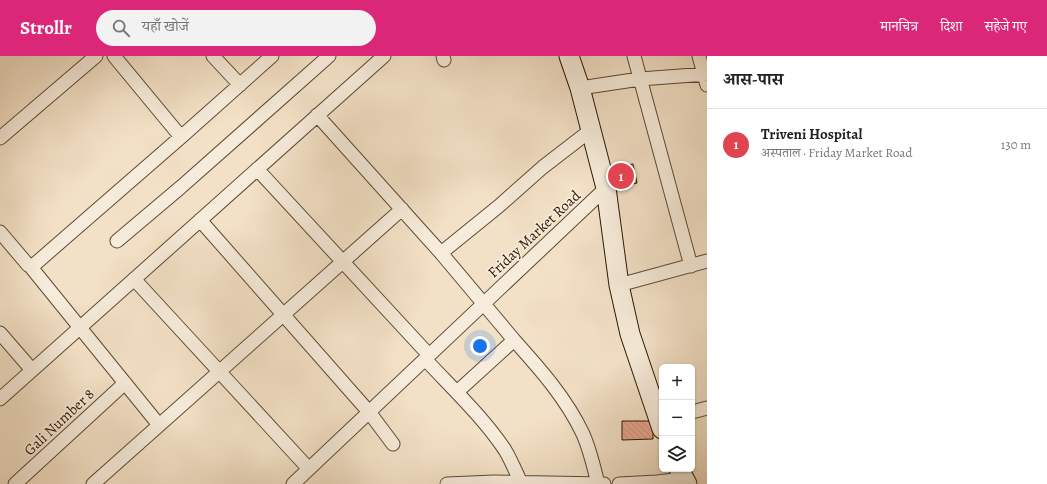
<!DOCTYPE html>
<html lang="hi">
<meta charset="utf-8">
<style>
:root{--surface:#fff;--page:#f2f2f2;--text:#222;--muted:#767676;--line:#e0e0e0;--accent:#db2777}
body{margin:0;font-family:Alegreya,"Noto Serif Devanagari",serif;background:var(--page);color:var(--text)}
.controls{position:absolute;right:12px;bottom:12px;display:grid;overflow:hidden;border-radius:6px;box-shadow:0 1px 3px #0004}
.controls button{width:36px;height:36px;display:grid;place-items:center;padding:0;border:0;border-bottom:1px solid var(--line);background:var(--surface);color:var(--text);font:20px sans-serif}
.you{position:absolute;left:480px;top:290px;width:14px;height:14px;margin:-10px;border:3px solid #fff;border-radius:50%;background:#1a73e8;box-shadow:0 0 0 6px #1a73e833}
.badge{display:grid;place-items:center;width:26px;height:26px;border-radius:50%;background:var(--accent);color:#fff;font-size:13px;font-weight:700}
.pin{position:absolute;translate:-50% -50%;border:2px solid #fff;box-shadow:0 1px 4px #0006}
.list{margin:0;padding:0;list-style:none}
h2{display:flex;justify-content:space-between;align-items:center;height:52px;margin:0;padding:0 16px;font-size:17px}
h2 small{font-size:13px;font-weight:400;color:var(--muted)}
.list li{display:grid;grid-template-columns:26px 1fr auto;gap:12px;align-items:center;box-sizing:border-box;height:72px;padding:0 16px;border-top:1px solid var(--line)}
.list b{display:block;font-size:15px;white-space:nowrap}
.list p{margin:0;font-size:13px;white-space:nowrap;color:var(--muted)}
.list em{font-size:13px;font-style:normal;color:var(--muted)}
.icon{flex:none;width:22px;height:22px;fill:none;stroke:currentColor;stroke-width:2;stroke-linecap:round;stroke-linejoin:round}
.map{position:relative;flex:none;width:707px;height:428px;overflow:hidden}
header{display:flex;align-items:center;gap:24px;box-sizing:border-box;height:56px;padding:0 20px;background:var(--accent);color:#fff}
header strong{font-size:19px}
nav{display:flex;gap:22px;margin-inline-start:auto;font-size:14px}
.search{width:280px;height:36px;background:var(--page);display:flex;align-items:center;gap:10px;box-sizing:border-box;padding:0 14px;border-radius:22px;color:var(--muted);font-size:15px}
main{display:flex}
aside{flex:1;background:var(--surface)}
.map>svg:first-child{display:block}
.building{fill:url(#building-back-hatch);stroke:#2a1804}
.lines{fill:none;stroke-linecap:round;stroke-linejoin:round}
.street-casing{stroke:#5c4a35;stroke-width:15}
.secondary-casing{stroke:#2a1804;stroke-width:21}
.street{stroke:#f7ecdb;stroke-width:13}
.secondary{stroke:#f7ecdb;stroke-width:19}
.labels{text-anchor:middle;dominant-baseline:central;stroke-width:3.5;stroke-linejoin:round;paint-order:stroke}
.street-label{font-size:15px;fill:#2a1804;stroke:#f7ecdb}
</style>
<header>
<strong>Strollr</strong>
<div class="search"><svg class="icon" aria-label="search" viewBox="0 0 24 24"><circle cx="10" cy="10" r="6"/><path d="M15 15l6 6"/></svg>यहाँ खोजें</div>
<nav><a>मानचित्र</a><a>दिशा</a><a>सहेजे गए</a></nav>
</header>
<main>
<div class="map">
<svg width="707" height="428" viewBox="0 0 707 428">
<defs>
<pattern id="building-back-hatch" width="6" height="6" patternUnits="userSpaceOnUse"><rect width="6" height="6" fill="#e7a690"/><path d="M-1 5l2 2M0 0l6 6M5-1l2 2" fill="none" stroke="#c68e7b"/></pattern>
</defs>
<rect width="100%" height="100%" fill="#f3e1c7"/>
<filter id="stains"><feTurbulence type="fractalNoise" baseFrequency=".005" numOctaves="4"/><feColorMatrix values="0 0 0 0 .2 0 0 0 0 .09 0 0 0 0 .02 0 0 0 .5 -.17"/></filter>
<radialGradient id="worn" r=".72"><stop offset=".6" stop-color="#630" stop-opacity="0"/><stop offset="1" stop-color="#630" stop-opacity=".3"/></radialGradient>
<path class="building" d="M633 108 637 127 615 132 611 113Z
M622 365H653V383L622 384Z"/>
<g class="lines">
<g class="street-casing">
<path id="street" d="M114 0 181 81
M213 0 240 29
M443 0 444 4
M634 0 691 210
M699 0 707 29
M580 32 640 23 707 18
M317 59 441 197 514 284 457 336
M0 82 96 0
M257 113 429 299
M200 164 369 356 393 388
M0 176 28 209 30 210 35 208 181 81 272 0
M117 185 181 131 329 0
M441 197 499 150 543 111 591 74
M30 210 159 369
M134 223 309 413
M619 229 707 205
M0 277 32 314
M514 284C540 313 566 342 583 378 590 394 594 411 598 428
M425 303C452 332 483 361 505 394 511 404 516 416 521 427
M0 343 384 0
M692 356 707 352
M494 426 604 428
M15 428 125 327
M93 428 402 153
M293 428 606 132
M447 428 494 426V428
M619 428 657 426 684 423"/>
</g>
<g class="secondary-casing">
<path id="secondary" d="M569 0 580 32 606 132 619 229 630 278 662 373
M679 413 687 428"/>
</g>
<use href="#street" class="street"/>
<use href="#secondary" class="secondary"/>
</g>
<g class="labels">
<g class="street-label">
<text transform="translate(534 178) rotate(-43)">Friday Market Road</text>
<text transform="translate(59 366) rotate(-43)">Gali Number 8</text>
</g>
</g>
<rect width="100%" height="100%" filter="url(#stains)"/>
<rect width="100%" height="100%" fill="url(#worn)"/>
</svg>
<div class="controls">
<button>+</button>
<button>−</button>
<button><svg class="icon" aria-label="layers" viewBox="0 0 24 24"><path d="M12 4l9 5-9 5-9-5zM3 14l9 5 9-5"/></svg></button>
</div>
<div class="you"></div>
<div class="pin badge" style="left:621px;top:120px;background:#e0444e">1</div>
</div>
<aside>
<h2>आस-पास<small></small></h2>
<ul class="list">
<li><span class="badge" style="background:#e0444e">1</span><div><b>Triveni Hospital</b><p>अस्पताल · Friday Market Road</p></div><em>130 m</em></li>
</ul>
</aside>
</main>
